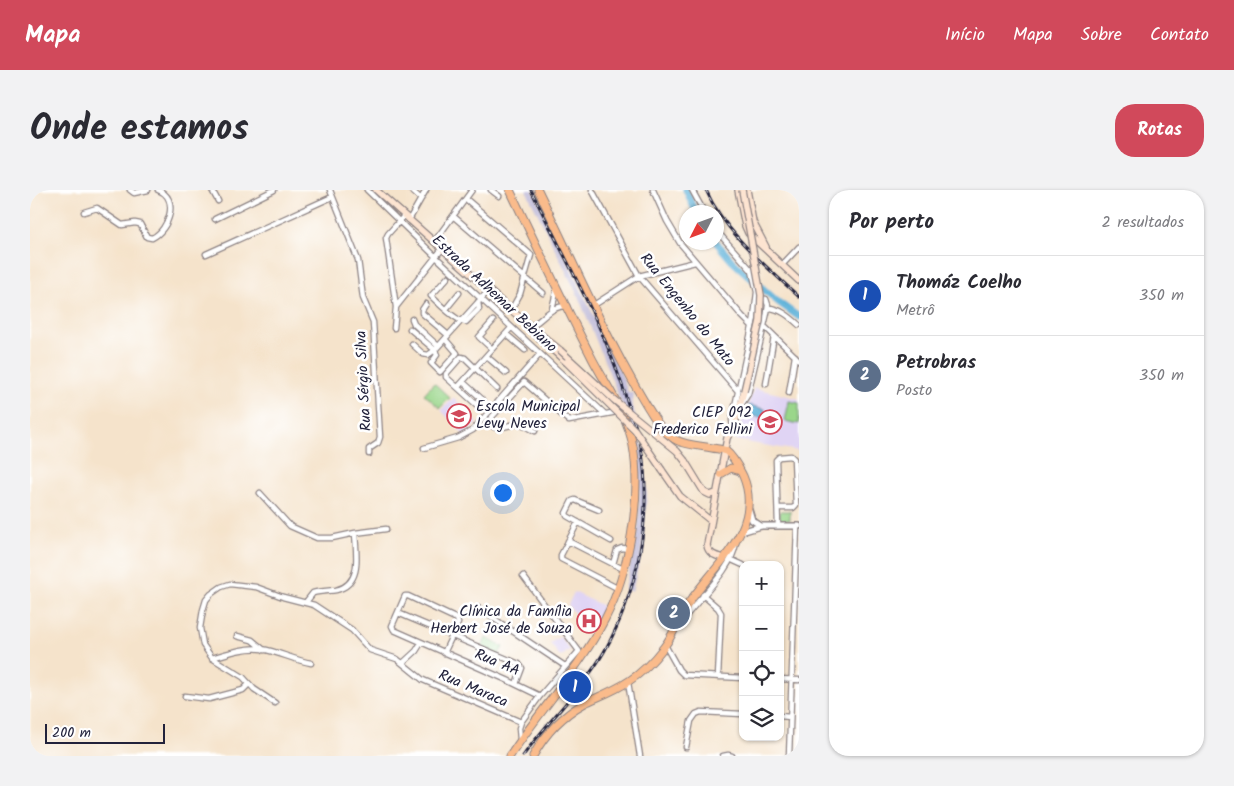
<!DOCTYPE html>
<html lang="pt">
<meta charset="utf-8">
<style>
:root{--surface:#fff;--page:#f2f2f3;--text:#2b2b33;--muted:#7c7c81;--line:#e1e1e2;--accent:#d1495b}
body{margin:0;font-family:Kalam,sans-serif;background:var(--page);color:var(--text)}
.controls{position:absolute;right:15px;bottom:15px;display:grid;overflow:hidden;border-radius:10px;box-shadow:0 1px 4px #0004}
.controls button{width:45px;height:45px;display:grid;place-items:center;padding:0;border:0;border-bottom:1px solid var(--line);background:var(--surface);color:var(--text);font:25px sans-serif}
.compass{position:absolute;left:649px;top:15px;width:45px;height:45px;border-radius:50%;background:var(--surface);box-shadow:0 1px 4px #0004;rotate:228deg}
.scale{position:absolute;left:15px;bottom:12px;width:120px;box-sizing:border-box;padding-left:5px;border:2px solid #22223b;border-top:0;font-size:14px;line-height:18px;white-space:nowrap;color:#22223b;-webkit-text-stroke:4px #fff;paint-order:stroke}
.you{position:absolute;left:472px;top:302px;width:18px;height:18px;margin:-12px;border:4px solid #fff;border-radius:50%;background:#1a73e8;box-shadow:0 0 0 8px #1a73e833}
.badge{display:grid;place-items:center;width:32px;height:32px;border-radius:50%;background:var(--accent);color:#fff;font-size:16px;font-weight:700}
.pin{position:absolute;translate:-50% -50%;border:2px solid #fff;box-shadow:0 1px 5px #0006}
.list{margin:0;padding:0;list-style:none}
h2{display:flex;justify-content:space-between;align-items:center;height:65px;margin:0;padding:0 20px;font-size:21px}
h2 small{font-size:16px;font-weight:400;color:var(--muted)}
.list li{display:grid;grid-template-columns:32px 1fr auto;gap:15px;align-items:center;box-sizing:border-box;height:80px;padding:0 20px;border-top:1px solid var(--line)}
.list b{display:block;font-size:19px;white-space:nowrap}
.list p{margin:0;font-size:16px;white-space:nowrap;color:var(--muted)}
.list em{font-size:16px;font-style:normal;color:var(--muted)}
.icon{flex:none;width:28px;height:28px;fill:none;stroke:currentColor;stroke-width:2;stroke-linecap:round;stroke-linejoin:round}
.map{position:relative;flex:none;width:769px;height:566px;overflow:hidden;border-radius:20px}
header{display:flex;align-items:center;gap:30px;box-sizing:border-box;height:70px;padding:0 25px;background:var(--accent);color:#fff}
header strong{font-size:24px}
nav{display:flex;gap:28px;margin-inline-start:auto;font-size:18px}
.intro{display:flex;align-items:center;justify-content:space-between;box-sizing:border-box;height:120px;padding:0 30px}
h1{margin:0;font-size:35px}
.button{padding:12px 22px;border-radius:20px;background:var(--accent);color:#fff;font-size:18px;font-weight:700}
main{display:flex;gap:30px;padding:0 30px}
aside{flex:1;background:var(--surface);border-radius:20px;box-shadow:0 1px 4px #0004}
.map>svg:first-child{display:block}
.built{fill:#e0d4f4}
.industrial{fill:#c4c0db}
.green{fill:#9ad68a;stroke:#5e7c62}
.water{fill:#5cb0d8;stroke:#3f698a}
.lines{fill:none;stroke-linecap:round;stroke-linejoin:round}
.river{stroke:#5cb0d8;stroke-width:7}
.minor-casing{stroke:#8c8283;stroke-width:7}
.tertiary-casing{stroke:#8c8283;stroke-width:8}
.secondary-casing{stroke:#8c8283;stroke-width:8}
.primary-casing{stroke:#8c8283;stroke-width:9}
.minor{stroke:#fff;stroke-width:4.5}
.tertiary{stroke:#fff;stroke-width:5}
.secondary{stroke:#fde4d1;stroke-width:5.5}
.primary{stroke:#fabb8b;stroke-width:7}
.rail-casing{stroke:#22223b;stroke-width:3}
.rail{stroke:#fff;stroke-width:1;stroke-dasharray:4;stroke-linecap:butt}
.secondary-bridge-casing{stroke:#8c8283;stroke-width:8;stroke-linecap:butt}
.secondary-bridge{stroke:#fde4d1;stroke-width:5.5}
.labels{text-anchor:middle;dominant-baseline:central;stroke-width:5;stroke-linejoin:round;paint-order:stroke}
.street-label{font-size:15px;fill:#22223b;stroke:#fff}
.poi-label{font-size:15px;fill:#22223b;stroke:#fff;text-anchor:end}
</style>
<header>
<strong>Mapa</strong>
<nav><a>Início</a><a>Mapa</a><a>Sobre</a><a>Contato</a></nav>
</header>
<div class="intro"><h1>Onde estamos</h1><a class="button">Rotas</a></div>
<main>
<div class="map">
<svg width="769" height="566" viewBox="0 0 769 566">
<rect width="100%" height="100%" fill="#fff"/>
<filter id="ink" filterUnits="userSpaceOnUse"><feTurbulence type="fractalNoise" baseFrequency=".02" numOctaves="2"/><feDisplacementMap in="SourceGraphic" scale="10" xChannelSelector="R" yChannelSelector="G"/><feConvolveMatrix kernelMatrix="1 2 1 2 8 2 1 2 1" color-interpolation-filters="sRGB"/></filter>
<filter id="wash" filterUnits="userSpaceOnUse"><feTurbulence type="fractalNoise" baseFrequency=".0096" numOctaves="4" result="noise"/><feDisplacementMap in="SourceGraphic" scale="20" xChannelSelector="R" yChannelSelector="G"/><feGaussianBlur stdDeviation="1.12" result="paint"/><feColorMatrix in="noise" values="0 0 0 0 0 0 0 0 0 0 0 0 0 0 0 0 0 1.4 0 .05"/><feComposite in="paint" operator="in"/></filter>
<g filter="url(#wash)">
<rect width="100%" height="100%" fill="#f5e3cb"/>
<path class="built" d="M724 198 769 209V261L705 250Z
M424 208 447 233 434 245 411 220Z
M544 402 575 417 561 445 538 415Z
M530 447 540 460 530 467 520 453Z"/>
<path class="industrial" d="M496 0H503L590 180 598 202 603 203 604 208 602 212 613 257 617 305 611 365 602 402 595 399 608 338 609 304 608 271 604 244 548 106Z"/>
<path class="green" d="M404 193 420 208 410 218 394 204Z
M759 211 769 213V234L755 231Z
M750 321H760V330H750Z
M456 448 473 457 468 466 452 457Z"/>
<path class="water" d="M718 215 735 219 734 228 716 225Z"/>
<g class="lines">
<path class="river" d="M656 0 666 22
M686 52 702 71 748 112 769 127"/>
</g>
</g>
<g filter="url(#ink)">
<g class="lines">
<g class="minor-casing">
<path id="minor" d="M100 0 104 3 118 0
M182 0 188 11
M300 0 328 70 333 108 343 132 350 247 348 253 339 259V264
M337 0 406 67 575 224
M381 0 391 9
M461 0 469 6
M562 0 609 86 708 201
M623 0 637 31 650 53 712 126 721 135
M662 0 674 22
M436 9 501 65 490 104 481 120
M54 22 67 18 92 35 105 33 110 34 117 47 122 48C139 40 150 8 128 0
M423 26 513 103
M185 29 244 0
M379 30 396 0
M686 40 722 81 727 102 724 128 702 230 703 237
M404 52 442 0
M176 64 302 7
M752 75 769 57
M418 87 401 106C408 113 427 132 436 132L449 119 448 112
M396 114 392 120V123L418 145
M564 115 609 86 665 72
M366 117 412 59
M738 118C750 118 760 127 769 135
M416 119 429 103
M522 119 527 98
M382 129 384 134 408 156
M734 136 769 170
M500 137C514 129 520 116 537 116
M364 138 366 117 356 48 358 44 374 26
M380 139 405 160 407 165 401 173 410 182 427 163 415 149
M476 144 495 160
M382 154 393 164 398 165 405 160 459 100
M462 159 449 147 463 131
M456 166 476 183
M433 192 453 210
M736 194 744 146
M428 197 481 138
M759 203 765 166
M711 215 718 204 737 123 738 115 736 109 728 108
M448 216 416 187V184L431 167 435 168 467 199
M505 241 490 233 468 238 464 237 460 233 462 227 494 192 539 231 587 222
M394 258 428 248 443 240 510 164
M230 303 260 336 287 348H302L325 343 356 339
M748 318H763L766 315 764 269 761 266 749 267 746 270 748 336
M569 320 545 310 542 311 536 323 537 326 581 351
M548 332 531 365V369L587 398
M538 351 593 379
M702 370 713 375
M583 374 587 360 592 358 598 359
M673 405 688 418 691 423 688 487
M276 412 283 403C291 401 299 401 306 400 333 394 326 363 325 343
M448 418 535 476
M368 423 489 474 492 478 486 494
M650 434C666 410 702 381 706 353
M207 446 222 450 234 460
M635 455 649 480 654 485 713 488
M414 463 428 433 427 429 378 406H375L362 436 364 440 477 490 510 506
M182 468C199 463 215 457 232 459 249 462 264 470 281 473
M373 473 386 461 391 453
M750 489 769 490
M598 492 610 566
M155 506 179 509 213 500 219 494
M245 513 224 499 213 487 182 468 173 455 170 438 173 420 176 410 181 404 191 397 200 394 226 397 253 407 284 415 322 440 340 460 367 469 393 490 491 532 489 538 490 550
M750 526 760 527
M491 532 510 506 549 461 493 386
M656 557 661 531 666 524 671 522 713 524
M693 566 698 565 702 566
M759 566 767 336"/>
</g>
<g class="tertiary-casing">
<path id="tertiary" d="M719 320 722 330 731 336
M711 342 731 336H769"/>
</g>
<g class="secondary-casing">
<path id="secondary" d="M346 0 481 120 530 160
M708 0 715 36 718 43 769 91
M717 0 723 32 736 57
M503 139 506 145 536 172
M703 240 714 201
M655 271 674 302 680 305 686 303
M632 280 650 306 681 331
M693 368C686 366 678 364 677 355L697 248 703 238"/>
</g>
<g class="primary-casing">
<path id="primary" d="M691 284 701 278 710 281
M480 566C510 520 549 479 575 429 599 383 612 307 603 256 597 224 578 198 563 170 534 114 507 57 480 0
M503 566C515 544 533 525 555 513 570 506 586 500 599 491 613 482 624 470 634 457 644 444 649 428 658 414 684 376 735 337 713 286 709 278 704 267 696 261 693 259 687 259 682 258 658 254 642 255 627 232 580 159 546 77 508 0"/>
</g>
<use href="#minor" class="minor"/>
<use href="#tertiary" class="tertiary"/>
<use href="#secondary" class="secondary"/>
<use href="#primary" class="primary"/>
<g class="rail-casing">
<path id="rail" d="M676 0C695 43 735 75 769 107
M493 566C518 530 552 500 574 462 608 402 623 325 611 257 609 243 603 230 599 217 577 141 536 71 501 0"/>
</g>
<use href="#rail" class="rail"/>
<g class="secondary-bridge-casing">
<path id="secondary-bridge" d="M712 0 731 105 730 131 714 201
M530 160 583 209 647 261 655 271
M536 172 605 240 632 280"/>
</g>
<use href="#secondary-bridge" class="secondary-bridge"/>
</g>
</g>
<defs>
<g id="school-ring" transform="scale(1.25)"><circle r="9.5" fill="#fff" stroke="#d1495b" stroke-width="1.5"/><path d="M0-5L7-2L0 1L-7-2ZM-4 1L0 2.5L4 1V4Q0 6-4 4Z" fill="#d1495b"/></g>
<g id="hospital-ring" transform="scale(1.25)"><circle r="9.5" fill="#fff" stroke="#d1495b" stroke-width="1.5"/><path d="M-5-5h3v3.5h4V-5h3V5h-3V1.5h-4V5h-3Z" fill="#d1495b"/></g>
</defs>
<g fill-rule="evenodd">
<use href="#school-ring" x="429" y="226"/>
<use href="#school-ring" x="740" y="232"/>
<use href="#hospital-ring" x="559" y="431"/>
</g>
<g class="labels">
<g class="street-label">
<text transform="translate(464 104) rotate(43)">Estrada Adhemar Bebiano</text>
<text transform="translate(657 120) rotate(51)">Rua Engenho do Mato</text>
<text transform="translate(334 191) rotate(-93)">Rua Sérgio Silva</text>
<text transform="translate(467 473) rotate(23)">Rua AA</text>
<text transform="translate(443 499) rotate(23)">Rua Maraca</text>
</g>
<g class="poi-label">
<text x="446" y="217" text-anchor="start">Escola Municipal<tspan x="446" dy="17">Levy Neves</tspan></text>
<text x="722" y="223">CIEP 092<tspan x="722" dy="17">Frederico Fellini</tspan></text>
<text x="542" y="422">Clínica da Família<tspan x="542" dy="17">Herbert José de Souza</tspan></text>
</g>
</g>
</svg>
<div class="controls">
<button>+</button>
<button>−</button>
<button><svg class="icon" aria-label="locate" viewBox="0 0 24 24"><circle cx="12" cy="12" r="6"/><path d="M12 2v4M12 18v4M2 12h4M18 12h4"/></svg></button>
<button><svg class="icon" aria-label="layers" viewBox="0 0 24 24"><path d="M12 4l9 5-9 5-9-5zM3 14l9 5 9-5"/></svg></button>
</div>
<svg class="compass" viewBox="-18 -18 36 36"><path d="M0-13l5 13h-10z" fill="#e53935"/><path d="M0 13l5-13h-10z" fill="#7c7c81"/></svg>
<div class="scale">200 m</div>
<div class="you"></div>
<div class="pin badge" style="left:545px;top:497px;background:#1a4fb4">1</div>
<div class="pin badge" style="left:644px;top:423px;background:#5c6f8a">2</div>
</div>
<aside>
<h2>Por perto<small>2 resultados</small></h2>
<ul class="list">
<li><span class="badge" style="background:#1a4fb4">1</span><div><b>Thomáz Coelho</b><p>Metrô</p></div><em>350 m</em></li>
<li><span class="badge" style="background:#5c6f8a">2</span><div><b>Petrobras</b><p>Posto</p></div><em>350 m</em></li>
</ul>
</aside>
</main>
